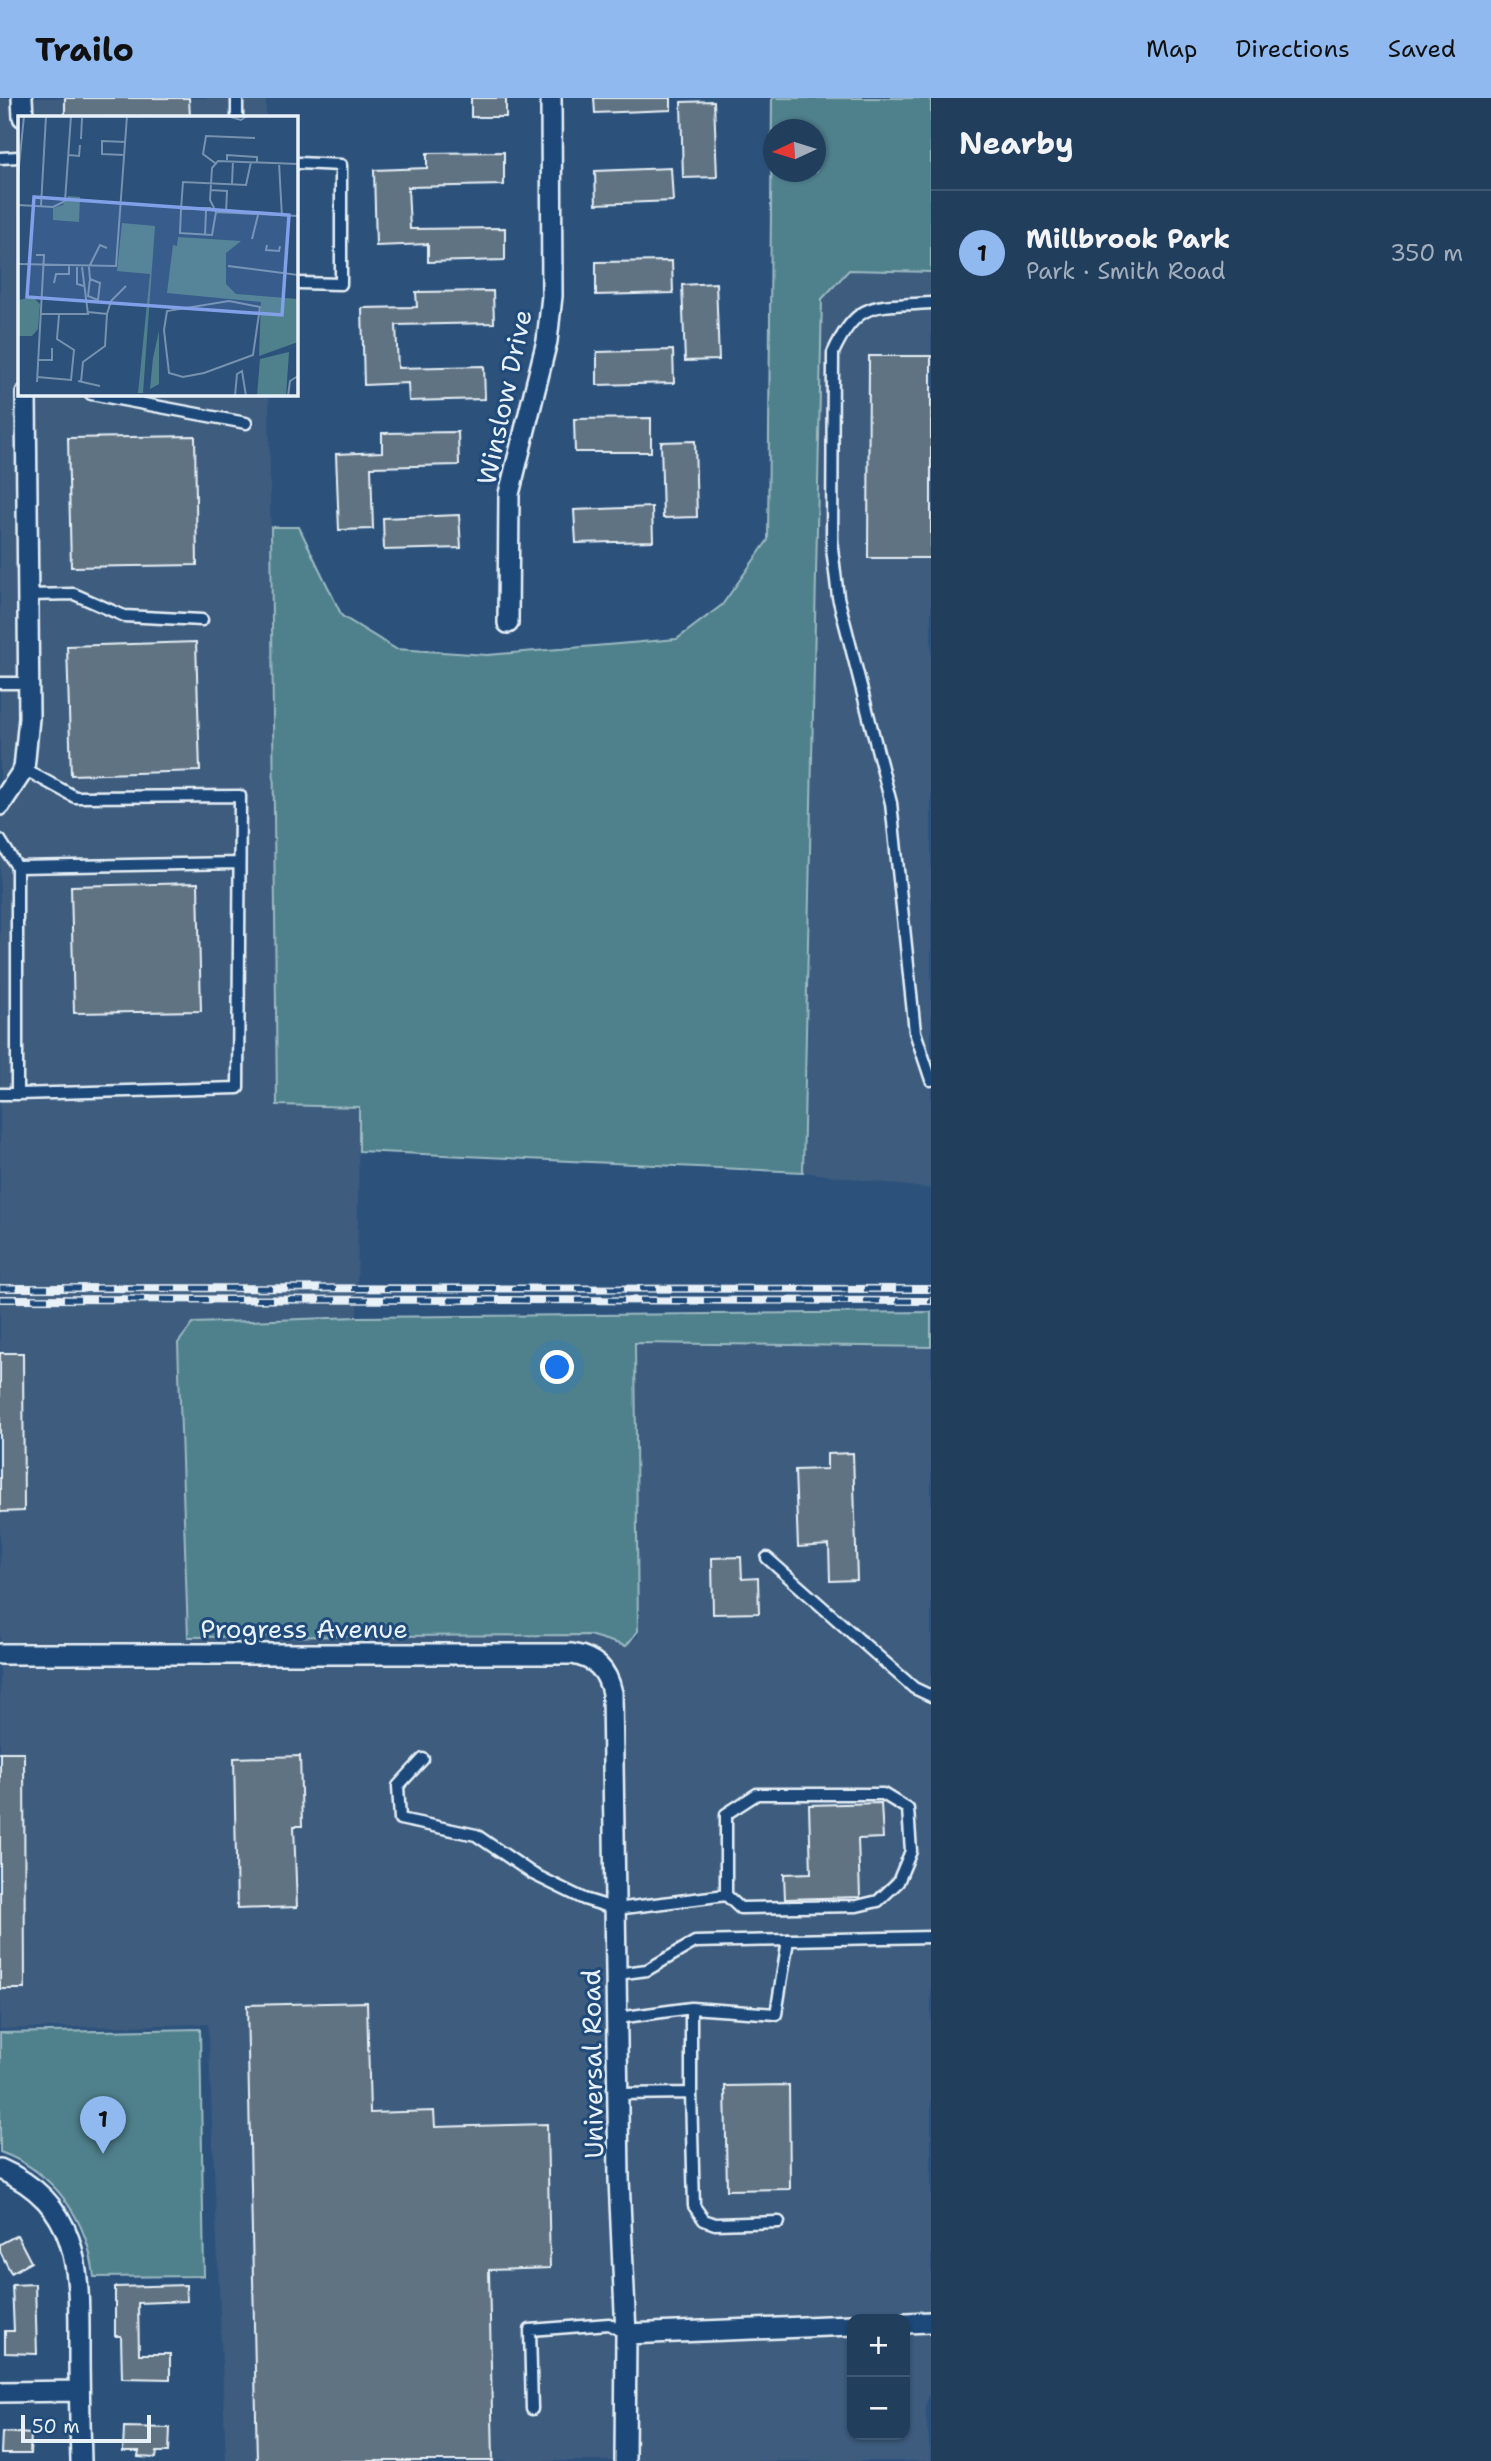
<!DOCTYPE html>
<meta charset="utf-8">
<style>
:root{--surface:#213e5d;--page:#2d4966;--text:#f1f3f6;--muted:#a2aebc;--line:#3e5772;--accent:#90b9f0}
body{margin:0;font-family:"Shantell Sans",sans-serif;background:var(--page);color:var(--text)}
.controls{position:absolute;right:21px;bottom:21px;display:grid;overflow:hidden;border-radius:14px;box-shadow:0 2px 5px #0004}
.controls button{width:63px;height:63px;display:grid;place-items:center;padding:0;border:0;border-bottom:2px solid var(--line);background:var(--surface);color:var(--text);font:35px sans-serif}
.compass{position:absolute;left:763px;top:21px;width:63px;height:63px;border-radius:50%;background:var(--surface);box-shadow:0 2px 5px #0004;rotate:266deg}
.scale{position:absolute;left:21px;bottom:18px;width:130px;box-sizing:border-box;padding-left:7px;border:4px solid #e8f1f8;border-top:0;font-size:19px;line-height:24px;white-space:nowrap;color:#e8f1f8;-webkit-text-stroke:5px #1f4a7a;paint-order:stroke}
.you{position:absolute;left:558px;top:1270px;width:24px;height:24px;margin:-18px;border:5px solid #fff;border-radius:50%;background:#1a73e8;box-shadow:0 0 0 10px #1a73e833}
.badge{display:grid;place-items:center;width:46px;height:46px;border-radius:50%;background:var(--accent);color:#111;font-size:23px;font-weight:700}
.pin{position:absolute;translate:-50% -58px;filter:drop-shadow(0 2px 4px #0008)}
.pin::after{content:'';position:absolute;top:37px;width:24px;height:21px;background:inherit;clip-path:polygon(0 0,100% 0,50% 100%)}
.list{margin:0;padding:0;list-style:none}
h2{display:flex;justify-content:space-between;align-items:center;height:91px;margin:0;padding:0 28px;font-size:30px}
h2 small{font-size:23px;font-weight:400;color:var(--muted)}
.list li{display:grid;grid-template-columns:46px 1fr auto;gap:21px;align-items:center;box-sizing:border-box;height:126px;padding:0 28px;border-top:2px solid var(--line)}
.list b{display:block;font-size:26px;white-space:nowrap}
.list p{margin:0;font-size:23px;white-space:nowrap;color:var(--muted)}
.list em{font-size:23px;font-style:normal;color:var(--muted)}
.map{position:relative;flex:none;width:931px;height:2363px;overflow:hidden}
header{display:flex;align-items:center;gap:42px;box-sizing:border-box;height:98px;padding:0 35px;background:var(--accent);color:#111}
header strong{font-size:33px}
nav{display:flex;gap:38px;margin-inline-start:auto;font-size:24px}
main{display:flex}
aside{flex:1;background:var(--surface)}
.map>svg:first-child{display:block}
.built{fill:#3c5c7e;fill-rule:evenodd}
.green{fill:#4f818c;stroke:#9cb9c2;stroke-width:2;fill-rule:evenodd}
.building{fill:#607382;stroke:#e8f1f8;stroke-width:2}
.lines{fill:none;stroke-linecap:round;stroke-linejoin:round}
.service-casing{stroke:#e8f1f8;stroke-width:15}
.minor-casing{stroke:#e8f1f8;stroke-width:24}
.service{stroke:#1f4a7a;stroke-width:10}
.minor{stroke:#1f4a7a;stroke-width:19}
.rail-casing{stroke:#e8f1f8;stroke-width:8}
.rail{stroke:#1f4a7a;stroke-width:5;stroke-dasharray:16;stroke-linecap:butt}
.labels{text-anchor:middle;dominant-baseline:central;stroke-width:6;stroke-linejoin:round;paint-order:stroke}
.street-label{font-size:26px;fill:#e8f1f8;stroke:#1f4a7a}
.inset-road{fill:none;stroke:#7792ae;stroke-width:2}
.view{fill:#82a0e8;fill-opacity:0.15;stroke:#82a0e8;stroke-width:3.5}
.inset-edge{fill:none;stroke:#e8f1f8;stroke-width:3.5}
</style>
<header>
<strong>Trailo</strong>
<nav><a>Map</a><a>Directions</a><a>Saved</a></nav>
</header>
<main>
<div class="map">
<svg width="931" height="2363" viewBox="0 0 931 2363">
<rect width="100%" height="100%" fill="#2c527c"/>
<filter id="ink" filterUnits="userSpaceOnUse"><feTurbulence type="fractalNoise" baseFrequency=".0143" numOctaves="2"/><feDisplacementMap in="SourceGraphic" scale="14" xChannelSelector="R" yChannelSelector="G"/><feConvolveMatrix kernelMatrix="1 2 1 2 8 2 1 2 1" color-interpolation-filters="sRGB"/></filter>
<g filter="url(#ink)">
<path class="built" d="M0 0H266V19H19V296H269L277 1007 359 1009 357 1219 193 1225 589 1537 626 1548 638 1538 635 1245 931 1249V2292L925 2308 931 2363H226L208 1926 0 1931ZM852 2221H905V2337H852Z
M849 172 931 174V1091L803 1074 822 201Z"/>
<path class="green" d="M772 0H931V174L849 172 822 201 803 1074 359 1053V1009L277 1007 271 429H299L342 518 396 551 487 557 677 541 722 507 768 442ZM774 32H816V74H774Z
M931 1214V1249L635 1245 638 1533 626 1548 589 1537 188 1539 178 1245 193 1225 357 1219Z
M200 1931 204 2178 94 2179C88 2122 55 2074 0 2054V1935Z"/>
<path class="building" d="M65 0H189L190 19H65Z
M471 0H506V19H471Z
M594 0H671V12L595 15Z
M714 3 717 79 683 80 681 4Z
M504 54V87L408 89 410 131 505 130V162L428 164V146L376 148 374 72 427 70V55Z
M671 70 673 103 596 106 595 73Z
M672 163 673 195 596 197V164Z
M716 185 719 262 685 263 682 187Z
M493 193 494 225 396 227 398 270 484 268 485 301 409 303 408 285 364 287 362 210 417 209 416 194Z
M673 252 674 285 597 287V254Z
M869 258H931V460H868Z
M651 320V354H575L574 321Z
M458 334 459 367 371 369 373 431 339 432 336 356 382 354V335Z
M195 338 197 467 71 469 68 340Z
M695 343 697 419 663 420 661 344Z
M652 409 653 443 576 445 574 412Z
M459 417 461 450 384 452 383 420Z
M196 544 200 673 71 677 67 548Z
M198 785 201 913 74 915 71 788Z
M0 1255H23L24 1413 0 1414Z
M853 1355 857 1482 830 1483 829 1447 798 1449 795 1372 827 1371V1356Z
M741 1459 742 1481 758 1480 759 1515 713 1516 712 1460Z
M0 1654H24L25 1891H0Z
M300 1658 302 1728H294L297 1809 237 1811 234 1660Z
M881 1705 883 1740 858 1741 860 1799 785 1801 784 1776 811 1775 809 1707Z
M367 1904 370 2015 434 2013 435 2029 547 2026 550 2170 489 2172 493 2363H257L247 1907Z
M789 1987 790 2091 727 2092 725 1988Z
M17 2137 31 2164 11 2175 0 2153V2146Z
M35 2186 37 2256 5 2255V2233H14L12 2187Z
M186 2187 187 2203 138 2205 139 2256H170V2281L122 2280 121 2238H115V2189Z
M124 2329 170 2330 169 2354H157L156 2360 138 2359 139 2354H123Z
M2 2334 31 2336 30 2356H1Z"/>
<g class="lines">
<g class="service-casing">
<path id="service" d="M237 19V0
M0 60 19 59
M298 185 341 186V67L298 65
M931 205C877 209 858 200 833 255L832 450 838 499 891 705 915 934 931 982
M91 296 246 325
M28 497 74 496 124 518 202 522
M0 585H29
M0 742 17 769V996L238 990 240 698 75 699 24 671
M17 769 239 765
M0 996H17
M767 1460 914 1590 931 1598
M423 1661 398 1688 400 1721 476 1737 533 1776 584 1801 616 1811 726 1797V1716L757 1696H883L908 1711 911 1753 898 1784 878 1803 857 1808 740 1810 726 1797
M617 1876 647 1872 695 1844 931 1839
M691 1910V1995
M618 1920 691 1910 776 1916 788 1842
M618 1996 691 1995 694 2108 704 2122 715 2126 779 2124
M532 2311 530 2232 609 2226 625 2235"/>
</g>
<g class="minor-casing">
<path id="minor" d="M22 0 23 19
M508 525 509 396 547 243 552 198 551 0
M0 707 24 671 29 620 26 296
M0 1556H572C595 1560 607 1571 612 1595L619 2081 626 2236 625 2363
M0 2071C82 2107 79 2173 79 2251 79 2288 80 2326 81 2363
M905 2225 931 2224
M626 2236 852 2227
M0 2294 79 2293"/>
</g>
<use href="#service" class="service"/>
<use href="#minor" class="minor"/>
<g class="rail-casing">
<path id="rail" d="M0 1190 931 1191
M0 1201 931 1203"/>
</g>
<use href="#rail" class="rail"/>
</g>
</g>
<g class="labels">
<g class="street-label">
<text transform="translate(504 299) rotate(-78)">Winslow Drive</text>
<text x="304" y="1530">Progress Avenue</text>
<text transform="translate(592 1966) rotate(-91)">Universal Road</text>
</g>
</g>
<g transform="translate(18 18)">
<rect width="280" height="280" fill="#2c527c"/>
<path d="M50 80 62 81 61 106 35 104V92L45 89ZM104 107 137 110 125 277H120L132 158 99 155ZM160 121 223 125 208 137V168L218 178 280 183V226L241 240 243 186 149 177 155 129 159 130ZM15 181 22 188 20 213 14 220H0V184ZM141 215V268L132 273 135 242ZM271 236 268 280H239L242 243Z" fill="#4f818c"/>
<path class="inset-road" d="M209 0 223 4 229 0M63 23 64 2M51 39 61 40 62 29M107 39 84 38V25L108 26M209 44V39L239 41V46M197 47 185 38 188 20 237 22M261 47 264 101M280 48 200 45 194 52 192 84 198 96 280 100M0 60 6 0M214 68 215 45M192 74 209 75 208 97M0 89 35 91 47 85 53 0M23 90 28 0M193 92 163 93 162 117 194 119 198 96M163 93 165 66 228 69 233 46M187 119 188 95M234 123 240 99M249 129 248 134 261 135 262 130M18 139H26L19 266M0 148 98 150 109 0M210 150 280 159M59 151V168L66 170M72 163 70 180 80 184 82 167 72 163 71 151 82 129 89 132M36 167 38 158H51V150M211 185 242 191 235 239 186 257 165 261 151 257 146 214 149 195ZM23 198H70L64 151M89 198 93 185 108 170M20 244H34V232M19 261 53 264 56 234 39 223 41 199M60 265 82 270M63 266 65 246 87 230 89 198 70 196M217 280 219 258 224 255 228 280M270 280 272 265 280 260"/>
<path class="view" d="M16 81 271 99 264 199 9 181Z"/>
<rect width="280" height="280" class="inset-edge"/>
</g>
</svg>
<div class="controls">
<button>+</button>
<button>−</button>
</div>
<svg class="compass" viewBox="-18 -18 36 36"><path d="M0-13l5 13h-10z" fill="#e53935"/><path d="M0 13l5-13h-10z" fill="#a2aebc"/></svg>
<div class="scale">50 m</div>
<div class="you"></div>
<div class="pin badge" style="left:103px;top:2056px">1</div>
</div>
<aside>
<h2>Nearby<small></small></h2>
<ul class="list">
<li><span class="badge">1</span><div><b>Millbrook Park</b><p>Park · Smith Road</p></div><em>350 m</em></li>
</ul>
</aside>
</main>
